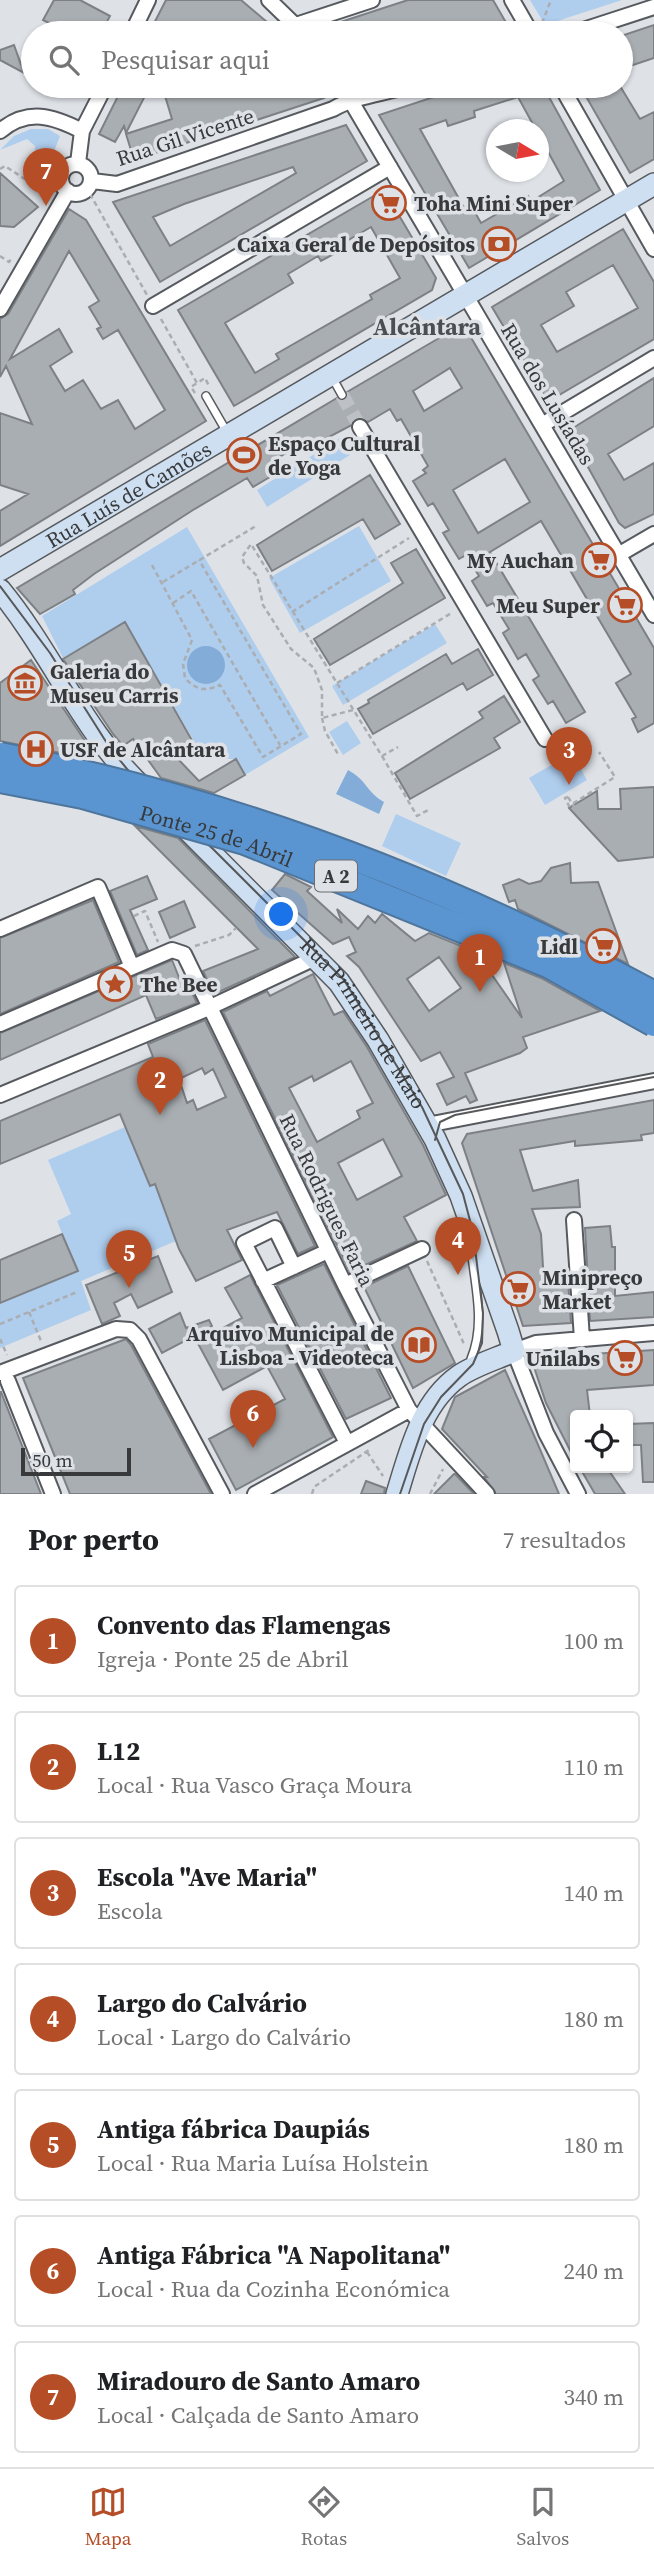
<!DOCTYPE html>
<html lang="pt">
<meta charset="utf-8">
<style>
:root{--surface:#fff;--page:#f2f2f2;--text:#202124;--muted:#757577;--line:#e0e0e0;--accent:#b54e27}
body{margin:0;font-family:"Source Serif 4",serif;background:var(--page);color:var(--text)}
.controls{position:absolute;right:21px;bottom:21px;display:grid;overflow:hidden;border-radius:7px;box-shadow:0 2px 5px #0004}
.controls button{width:63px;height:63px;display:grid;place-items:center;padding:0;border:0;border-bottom:2px solid var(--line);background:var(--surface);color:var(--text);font:35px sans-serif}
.compass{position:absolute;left:486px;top:119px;width:63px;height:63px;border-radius:50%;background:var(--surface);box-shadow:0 2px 5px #0004;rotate:100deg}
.scale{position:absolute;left:21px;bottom:18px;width:110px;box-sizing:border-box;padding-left:7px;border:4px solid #38393b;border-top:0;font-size:19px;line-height:24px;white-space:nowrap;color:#38393b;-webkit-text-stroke:5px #dee2e7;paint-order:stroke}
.you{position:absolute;left:282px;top:915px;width:24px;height:24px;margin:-18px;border:5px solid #fff;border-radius:50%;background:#1a73e8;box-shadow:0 0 0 10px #1a73e833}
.badge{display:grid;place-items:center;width:46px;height:46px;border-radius:50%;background:var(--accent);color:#fff;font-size:23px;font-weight:700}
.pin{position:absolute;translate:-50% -58px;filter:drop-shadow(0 2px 4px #0008)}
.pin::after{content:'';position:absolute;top:37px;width:24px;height:21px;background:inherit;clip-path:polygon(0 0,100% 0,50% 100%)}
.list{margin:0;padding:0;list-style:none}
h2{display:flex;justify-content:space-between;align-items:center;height:91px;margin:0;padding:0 28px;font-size:30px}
h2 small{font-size:23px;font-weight:400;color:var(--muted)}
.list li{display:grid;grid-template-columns:46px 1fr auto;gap:21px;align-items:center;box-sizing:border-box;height:112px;margin:0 14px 14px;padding:0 14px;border:2px solid var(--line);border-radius:7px}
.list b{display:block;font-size:26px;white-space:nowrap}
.list p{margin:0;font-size:23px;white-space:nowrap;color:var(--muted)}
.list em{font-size:23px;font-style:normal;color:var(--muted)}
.icon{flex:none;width:38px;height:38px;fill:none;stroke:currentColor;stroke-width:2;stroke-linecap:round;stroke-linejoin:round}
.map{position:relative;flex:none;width:654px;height:1494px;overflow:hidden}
.search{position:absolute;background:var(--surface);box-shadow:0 2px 5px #0004;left:21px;right:21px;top:21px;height:77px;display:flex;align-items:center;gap:18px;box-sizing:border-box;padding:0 24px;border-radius:38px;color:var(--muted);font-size:26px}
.sheet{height:973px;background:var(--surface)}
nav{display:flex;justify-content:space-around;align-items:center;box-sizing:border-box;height:98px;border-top:2px solid var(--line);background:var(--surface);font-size:19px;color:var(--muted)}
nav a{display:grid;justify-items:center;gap:4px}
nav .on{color:var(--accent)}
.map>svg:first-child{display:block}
.green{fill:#afcded}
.water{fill:#83add8}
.building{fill:#a9aeb2;stroke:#7d8185;stroke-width:2;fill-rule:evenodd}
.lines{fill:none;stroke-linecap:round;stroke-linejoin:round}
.street-tunnel{stroke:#bdc0c5;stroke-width:14;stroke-dasharray:14 7;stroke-linecap:butt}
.lane-casing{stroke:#565a5e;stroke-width:10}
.street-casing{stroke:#565a5e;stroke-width:18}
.secondary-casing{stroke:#565a5e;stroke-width:24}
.path{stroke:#aaadb1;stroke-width:2.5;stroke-dasharray:5 3.5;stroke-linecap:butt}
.lane{stroke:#fff;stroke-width:7}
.street{stroke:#fff;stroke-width:14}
.secondary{stroke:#cedff1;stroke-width:21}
.tram{stroke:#56585a;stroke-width:2}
.rail-casing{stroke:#56585a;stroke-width:7}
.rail{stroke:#dee2e7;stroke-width:4.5;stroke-dasharray:13;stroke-linecap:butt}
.highway-bridge-casing{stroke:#4e759c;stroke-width:30;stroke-linecap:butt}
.path-bridge{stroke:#aaadb1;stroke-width:2.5;stroke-dasharray:5 3.5;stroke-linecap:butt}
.highway-bridge{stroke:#5a95d1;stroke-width:26}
.labels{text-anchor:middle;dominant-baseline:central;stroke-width:7;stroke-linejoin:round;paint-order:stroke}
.shield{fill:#dee2e7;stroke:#6a6c6f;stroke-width:2}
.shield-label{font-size:19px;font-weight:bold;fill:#38393b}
.street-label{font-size:21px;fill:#38393b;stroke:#dee2e7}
.poi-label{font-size:21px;font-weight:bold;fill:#38393b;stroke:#dee2e7;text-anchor:start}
.quarter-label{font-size:24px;font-weight:bold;fill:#4b4f53;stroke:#dee2e7}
</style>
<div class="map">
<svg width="654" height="1494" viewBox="0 0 654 1494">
<rect width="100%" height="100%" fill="#dee2e7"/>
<path class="green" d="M530 0H622L545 25Z
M31 129H48L60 136 45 175 34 168 35 146 27 139 0 150 14 136Z
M340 438 350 455 267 507 257 490Z
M359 526 391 581 300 633 269 578Z
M187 527 309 737 245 775 236 759 178 758 195 743 126 623 63 658 42 616Z
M435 624 447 643 343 705 332 686Z
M347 721 361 743 343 755 329 732Z
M572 753 587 780 545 805 529 778Z
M396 814 461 843 446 876 382 846Z
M125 1127 149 1185 155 1184 176 1241 81 1281 91 1310 0 1348V1303L77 1270 57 1221 71 1214 48 1160Z"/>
<path class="water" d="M187 665a19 19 0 1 1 38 0a19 19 0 1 1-38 0Z
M348 770C369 782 365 791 384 802L379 814 336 794Z"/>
<path class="building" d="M54 0H80L110 16 101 33H69L43 20Z
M166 0H241L280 33H149Z
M408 0H493L512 33H313V31Z
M654 25V58L621 69V36Z
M14 45 24 73 0 60V50Z
M123 86H150L126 133 124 126 115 142 99 134Z
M162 86H326L324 98 134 160 126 134 172 119Z
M467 86H543L600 190 469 268 379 115ZM518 97 564 181 532 201 528 196 481 223 473 209 467 213 420 129 446 120 448 126 475 117 474 111Z
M580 86H620L640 119 654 112V159L630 173Z
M346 125 367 161 160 282 113 202ZM293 167 296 173 170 246 153 217 184 204Z
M0 173 38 207 14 227 0 226Z
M384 190 436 278 432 290 234 406 178 310ZM371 227 400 278 370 295 372 299 276 354 279 359 255 373 225 323 293 283 288 274 318 256 321 261 343 249 340 245Z
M69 209 86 220 206 421 0 546V511L28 494 0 485V413L32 424 6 366 0 377V319L8 314ZM69 251 99 301 89 307 101 327 97 329 103 339 118 330 165 410 135 429 118 400 101 409 83 380 65 391 50 366 72 352 59 329 10 359Z
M623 229 654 282V339L554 398H546L492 307ZM613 265 638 308 557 352 541 325 574 306 566 292Z
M463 324 654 648V723L638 732 632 719 636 717 616 683 631 674 541 521 490 552 585 712 566 723 553 701 548 704 533 680 539 676 526 654 518 659 503 633 509 629 493 603 487 606 472 581 479 576 466 555 459 559 443 533 449 530 433 503 428 506 413 481 426 473 423 470 428 466 401 419 397 421 390 409 368 422 356 418 350 426 310 447 307 441 269 463 275 474 253 487 247 478 193 510 94 574 73 590 75 594 40 614 17 588 337 398 346 400 347 392ZM450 368 462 388 424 411 413 391ZM505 459 530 502 478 533 453 490Z
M654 378V426L608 454 624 480 654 463V514L625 528 619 523 568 431Z
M370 475 400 524 375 539 363 519 272 571 257 545Z
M416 549 445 598 330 665 314 639 403 583 391 563Z
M125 622 194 744 177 758 199 781 236 759 245 775 214 793 161 778 133 739 123 746 113 734 63 659Z
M478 649 493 675 467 690 463 683 373 734 358 709 369 703 368 700 446 654 452 664Z
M31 660 85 741 66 754 0 741V683Z
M504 696 520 722 494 738 500 748 410 799 395 773 483 718 479 712Z
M654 787V857L618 861 569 808 597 791 598 809H621L620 789Z
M135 826 178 838 295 957 214 994 203 971 258 949Z
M570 863 571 883 598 882 628 964 518 909 515 900 509 902 503 885 519 879 529 884 541 881 551 868Z
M285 874 311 887 307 891 342 923 337 909 358 929 368 916 375 923 382 914 415 941 429 933 476 952 522 1018 504 963 541 978 600 1011 523 1037 527 1048 520 1053 465 1073 477 1100 470 1103 466 1096 447 1105 437 1084 454 1077 440 1052 421 1061 359 967 347 956 356 952 349 937 333 944 272 890ZM439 957 461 988 429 1011 407 979Z
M147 876 157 899 130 910 148 950 137 955 110 891Z
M93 900 119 962 0 1014V938Z
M184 901 195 927 170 938 159 912Z
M172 960 180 980 185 978 197 1003 156 1019 146 995 0 1060V1033Z
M313 974 334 1015 343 1011 367 1047 423 1145 446 1195 404 1217 417 1241 350 1272 223 1012 267 991 270 996ZM351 1061 373 1103 357 1111 360 1118 317 1142 289 1088 312 1076 314 1081ZM383 1139 402 1176 357 1200 338 1163Z
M205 1020 315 1246 298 1254 277 1212 227 1230 242 1260 196 1281 179 1249 155 1184 150 1186 120 1114 0 1164V1121L153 1057 148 1044ZM202 1068 205 1074 213 1069 226 1097 197 1110 193 1100 187 1103 179 1079Z
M654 1100V1133L641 1135 642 1140 575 1146V1141L520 1150 533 1191 578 1180 580 1207 532 1209 541 1234 544 1283 568 1281 571 1323 523 1326 462 1143 467 1134Z
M610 1226 612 1247H615V1296L654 1292V1317L590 1321 585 1228Z
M62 1234 78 1271 0 1303V1260Z
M158 1256 172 1292 138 1308 131 1294 114 1303 120 1316 102 1324 86 1285Z
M324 1264 391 1398 346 1419 277 1285Z
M408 1266 455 1363 413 1388 364 1287Z
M250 1275 333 1437 236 1490 209 1439 285 1399 267 1366 223 1390 194 1336 162 1353 149 1329 180 1313 186 1328 209 1320 212 1326 207 1329 210 1335 242 1318 225 1288Z
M126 1339 131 1345 211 1494H70L23 1378Z
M654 1350V1385L587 1390 590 1415H575V1460L546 1403 531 1358Z
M505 1370 536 1440 559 1494H496L484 1477H487L442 1429 455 1397Z
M0 1392H1L41 1494H0Z
M654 1423V1482H643L641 1445H628V1424Z
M580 1468H607L625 1494H595Z
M454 1474H455L474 1494H434Z
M366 1481 385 1488 384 1494H361Z"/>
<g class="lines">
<path class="street-tunnel" d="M342 395 360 427"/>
<g class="lane-casing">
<path id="lane" d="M332 377 342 395
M206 396 228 434
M471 1359C485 1325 476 1291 472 1256"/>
</g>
<g class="street-casing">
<path id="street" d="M269 0 303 33
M512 0 531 33
M296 25 372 0
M132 33 148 0
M574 33 654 7
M342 86 654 615
M561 86 654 249
M0 131C28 108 53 116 82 131
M78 163 82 131 105 86
M61 179a15 15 0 1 1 30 0a15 15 0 1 1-30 0Z
M92 181 117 184 333 109C355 96 383 94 408 86
M153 306 390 167
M0 309 68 191
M542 425 654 358
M360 427 545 739
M618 555 654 534
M0 929 98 887 132 967
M0 1024 172 950 184 954 345 1285 409 1410 487 1494
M0 1095 204 1010 315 958
M427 1125 654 1081
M574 1220 582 1339
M294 1267 275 1228 244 1243 347 1443
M263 1281 328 1251
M345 1285 422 1249
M0 1373 116 1329 130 1330 139 1339 222 1494
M8 1381 53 1494
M255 1494 409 1410
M578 1494 546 1433 514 1351 536 1343 654 1333"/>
</g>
<g class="secondary-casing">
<g id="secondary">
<path id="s1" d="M0 570 654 184"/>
<path d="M0 590C52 653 84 734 144 789"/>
<path d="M181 823 339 982 378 1040 435 1139 461 1196 508 1331 514 1351C496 1359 475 1365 459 1376 421 1403 410 1452 397 1494"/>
</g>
</g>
<path class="path" d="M542 23 551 0
M0 169 5 166 43 191 45 203
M90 194 147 295
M0 256 9 262 11 259
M161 319 197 383 205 378 209 386
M195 393 191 387 197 383
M152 565 192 640 183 664 185 678C196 690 205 692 220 685L263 757 301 734 199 560
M163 582 256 526
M173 603 191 591 280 745
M292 612 409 538
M337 683 453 612
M353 710 322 718V690L314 668 291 649 263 605 257 576 244 563 242 557 251 544 382 756 398 747
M322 718 325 731 339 756
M382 756 417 816 430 809
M568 797 565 798 569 806 615 777 599 752
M575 808 598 830 610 829
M134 916 145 911 158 942
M195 946 229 935 236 928
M436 1243 455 1234
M427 1261 464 1344
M29 1312 41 1341
M0 1324 77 1292
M0 1339 7 1355
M367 1452 383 1476
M312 1494 314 1487 369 1450
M430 1494 443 1469"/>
<use href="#lane" class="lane"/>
<use href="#street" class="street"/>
<use href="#secondary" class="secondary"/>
<g class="tram">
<path id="s2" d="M0 586 50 653 110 748 127 769 213 849 344 980 422 1107 463 1194 473 1232 483 1313 482 1343 473 1364 441 1397 424 1424 400 1494"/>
<path d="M435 1140 440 1122 455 1115 654 1077"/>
</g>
<g class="rail-casing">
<path id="rail" d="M0 772 84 789 247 833 550 957 654 1014"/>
</g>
<use href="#rail" class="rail"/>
<g class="highway-bridge-casing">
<g id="highway-bridge">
<path d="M0 756C228 800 449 884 654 995"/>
<path id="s3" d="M0 779 83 795 245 841 548 964 654 1023"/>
</g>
</g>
<path class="path-bridge" d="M568 797 575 808"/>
<use href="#highway-bridge" class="highway-bridge"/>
</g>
<defs>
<g id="supermarket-ring" transform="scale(1.75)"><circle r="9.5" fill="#dee2e7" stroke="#b54e27" stroke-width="1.5"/><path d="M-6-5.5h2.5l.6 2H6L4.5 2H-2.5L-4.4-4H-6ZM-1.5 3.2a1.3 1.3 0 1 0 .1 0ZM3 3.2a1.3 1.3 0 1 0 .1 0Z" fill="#b54e27"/></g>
<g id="bank-ring" transform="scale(1.75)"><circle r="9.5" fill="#dee2e7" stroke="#b54e27" stroke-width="1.5"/><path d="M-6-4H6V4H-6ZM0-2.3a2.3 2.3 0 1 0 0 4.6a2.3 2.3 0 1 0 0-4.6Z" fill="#b54e27"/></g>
<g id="stadium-ring" transform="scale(1.75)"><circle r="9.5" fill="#dee2e7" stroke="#b54e27" stroke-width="1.5"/><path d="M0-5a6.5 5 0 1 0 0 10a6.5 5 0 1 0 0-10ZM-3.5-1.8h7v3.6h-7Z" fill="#b54e27"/></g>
<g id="museum-ring" transform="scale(1.75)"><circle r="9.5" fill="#dee2e7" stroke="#b54e27" stroke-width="1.5"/><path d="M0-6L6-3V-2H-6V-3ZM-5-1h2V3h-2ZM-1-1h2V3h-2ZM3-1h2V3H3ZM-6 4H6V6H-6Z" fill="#b54e27"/></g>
<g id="hospital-ring" transform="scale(1.75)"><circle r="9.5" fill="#dee2e7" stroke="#b54e27" stroke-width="1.5"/><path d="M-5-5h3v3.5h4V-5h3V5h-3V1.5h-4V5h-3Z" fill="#b54e27"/></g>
<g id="sight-ring" transform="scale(1.75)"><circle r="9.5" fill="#dee2e7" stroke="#b54e27" stroke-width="1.5"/><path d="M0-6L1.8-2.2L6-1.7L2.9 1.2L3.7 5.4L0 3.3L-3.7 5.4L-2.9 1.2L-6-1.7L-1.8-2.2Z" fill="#b54e27"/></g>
<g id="library-ring" transform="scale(1.75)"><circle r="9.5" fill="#dee2e7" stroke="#b54e27" stroke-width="1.5"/><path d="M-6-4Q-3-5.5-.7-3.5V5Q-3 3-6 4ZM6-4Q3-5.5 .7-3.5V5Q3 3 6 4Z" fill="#b54e27"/></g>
</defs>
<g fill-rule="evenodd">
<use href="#supermarket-ring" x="389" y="203"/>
<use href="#bank-ring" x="499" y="244"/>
<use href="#stadium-ring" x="244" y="455"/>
<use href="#supermarket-ring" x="599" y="560"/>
<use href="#supermarket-ring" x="625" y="605"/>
<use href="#museum-ring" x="25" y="683"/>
<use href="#hospital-ring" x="36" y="749"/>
<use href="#supermarket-ring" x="603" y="946"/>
<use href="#sight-ring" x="115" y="984"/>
<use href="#supermarket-ring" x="518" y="1289"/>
<use href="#library-ring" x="419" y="1345"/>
<use href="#supermarket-ring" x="625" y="1358"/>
</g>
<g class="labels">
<rect class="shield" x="315" y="860.5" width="42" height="31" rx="5"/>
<g class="shield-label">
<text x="336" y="876">A 2</text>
</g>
<g class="street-label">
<text transform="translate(185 137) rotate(-18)">Rua Gil Vicente</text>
<text transform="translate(548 394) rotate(59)">Rua dos Lusíadas</text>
<text stroke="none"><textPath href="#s1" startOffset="149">Rua Luís de Camões</textPath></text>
<text stroke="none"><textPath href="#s3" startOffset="224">Ponte 25 de Abril</textPath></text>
<text stroke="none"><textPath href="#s2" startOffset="572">Rua Primeiro de Maio</textPath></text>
<text transform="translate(327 1200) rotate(64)">Rua Rodrigues Faria</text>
</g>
<g class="poi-label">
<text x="414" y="203">Toha Mini Super</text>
<text x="475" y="244" text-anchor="end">Caixa Geral de Depósitos</text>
<text x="268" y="443">Espaço Cultural<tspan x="268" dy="24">de Yoga</tspan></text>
<text x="574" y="560" text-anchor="end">My Auchan</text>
<text x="600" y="605" text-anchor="end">Meu Super</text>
<text x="50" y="671">Galeria do<tspan x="50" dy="24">Museu Carris</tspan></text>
<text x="60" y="749">USF de Alcântara</text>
<text x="578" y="946" text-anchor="end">Lidl</text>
<text x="140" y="984">The Bee</text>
<text x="542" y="1277">Minipreço<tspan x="542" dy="24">Market</tspan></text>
<text x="394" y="1333" text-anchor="end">Arquivo Municipal de<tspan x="394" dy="24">Lisboa - Videoteca</tspan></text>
<text x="600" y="1358" text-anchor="end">Unilabs</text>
</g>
<g class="quarter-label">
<text x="427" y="326">Alcântara</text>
</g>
</g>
</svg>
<div class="controls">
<button><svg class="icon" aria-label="locate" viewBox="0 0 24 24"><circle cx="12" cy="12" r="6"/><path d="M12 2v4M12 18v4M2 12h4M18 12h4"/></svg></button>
</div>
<svg class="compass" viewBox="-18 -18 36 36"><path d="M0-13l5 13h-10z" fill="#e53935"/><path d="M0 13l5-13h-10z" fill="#757577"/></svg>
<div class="scale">50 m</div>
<div class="you"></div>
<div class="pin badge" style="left:480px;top:992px">1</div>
<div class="pin badge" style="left:160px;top:1115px">2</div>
<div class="pin badge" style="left:569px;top:785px">3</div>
<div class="pin badge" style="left:458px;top:1275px">4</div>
<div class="pin badge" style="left:129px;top:1288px">5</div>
<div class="pin badge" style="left:253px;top:1448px">6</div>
<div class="pin badge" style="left:46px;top:206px">7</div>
<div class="search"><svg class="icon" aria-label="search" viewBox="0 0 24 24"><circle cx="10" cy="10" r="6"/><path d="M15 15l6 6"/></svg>Pesquisar aqui</div>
</div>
<section class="sheet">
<h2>Por perto<small>7 resultados</small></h2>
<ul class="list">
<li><span class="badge">1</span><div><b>Convento das Flamengas</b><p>Igreja · Ponte 25 de Abril</p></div><em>100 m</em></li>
<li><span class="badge">2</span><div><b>L12</b><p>Local · Rua Vasco Graça Moura</p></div><em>110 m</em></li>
<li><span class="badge">3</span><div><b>Escola &quot;Ave Maria&quot;</b><p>Escola</p></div><em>140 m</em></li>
<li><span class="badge">4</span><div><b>Largo do Calvário</b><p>Local · Largo do Calvário</p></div><em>180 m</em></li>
<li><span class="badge">5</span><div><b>Antiga fábrica Daupiás</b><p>Local · Rua Maria Luísa Holstein</p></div><em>180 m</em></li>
<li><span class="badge">6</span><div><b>Antiga Fábrica &quot;A Napolitana&quot;</b><p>Local · Rua da Cozinha Económica</p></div><em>240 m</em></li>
<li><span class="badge">7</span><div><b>Miradouro de Santo Amaro</b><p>Local · Calçada de Santo Amaro</p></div><em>340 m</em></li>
</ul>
</section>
<nav>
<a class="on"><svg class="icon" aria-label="map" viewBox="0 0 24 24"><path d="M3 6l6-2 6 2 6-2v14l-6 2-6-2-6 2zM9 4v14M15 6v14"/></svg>Mapa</a>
<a><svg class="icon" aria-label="directions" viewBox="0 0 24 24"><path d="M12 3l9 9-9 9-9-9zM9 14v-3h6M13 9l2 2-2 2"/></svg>Rotas</a>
<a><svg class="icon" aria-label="saved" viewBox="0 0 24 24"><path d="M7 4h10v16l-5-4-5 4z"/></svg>Salvos</a>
</nav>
